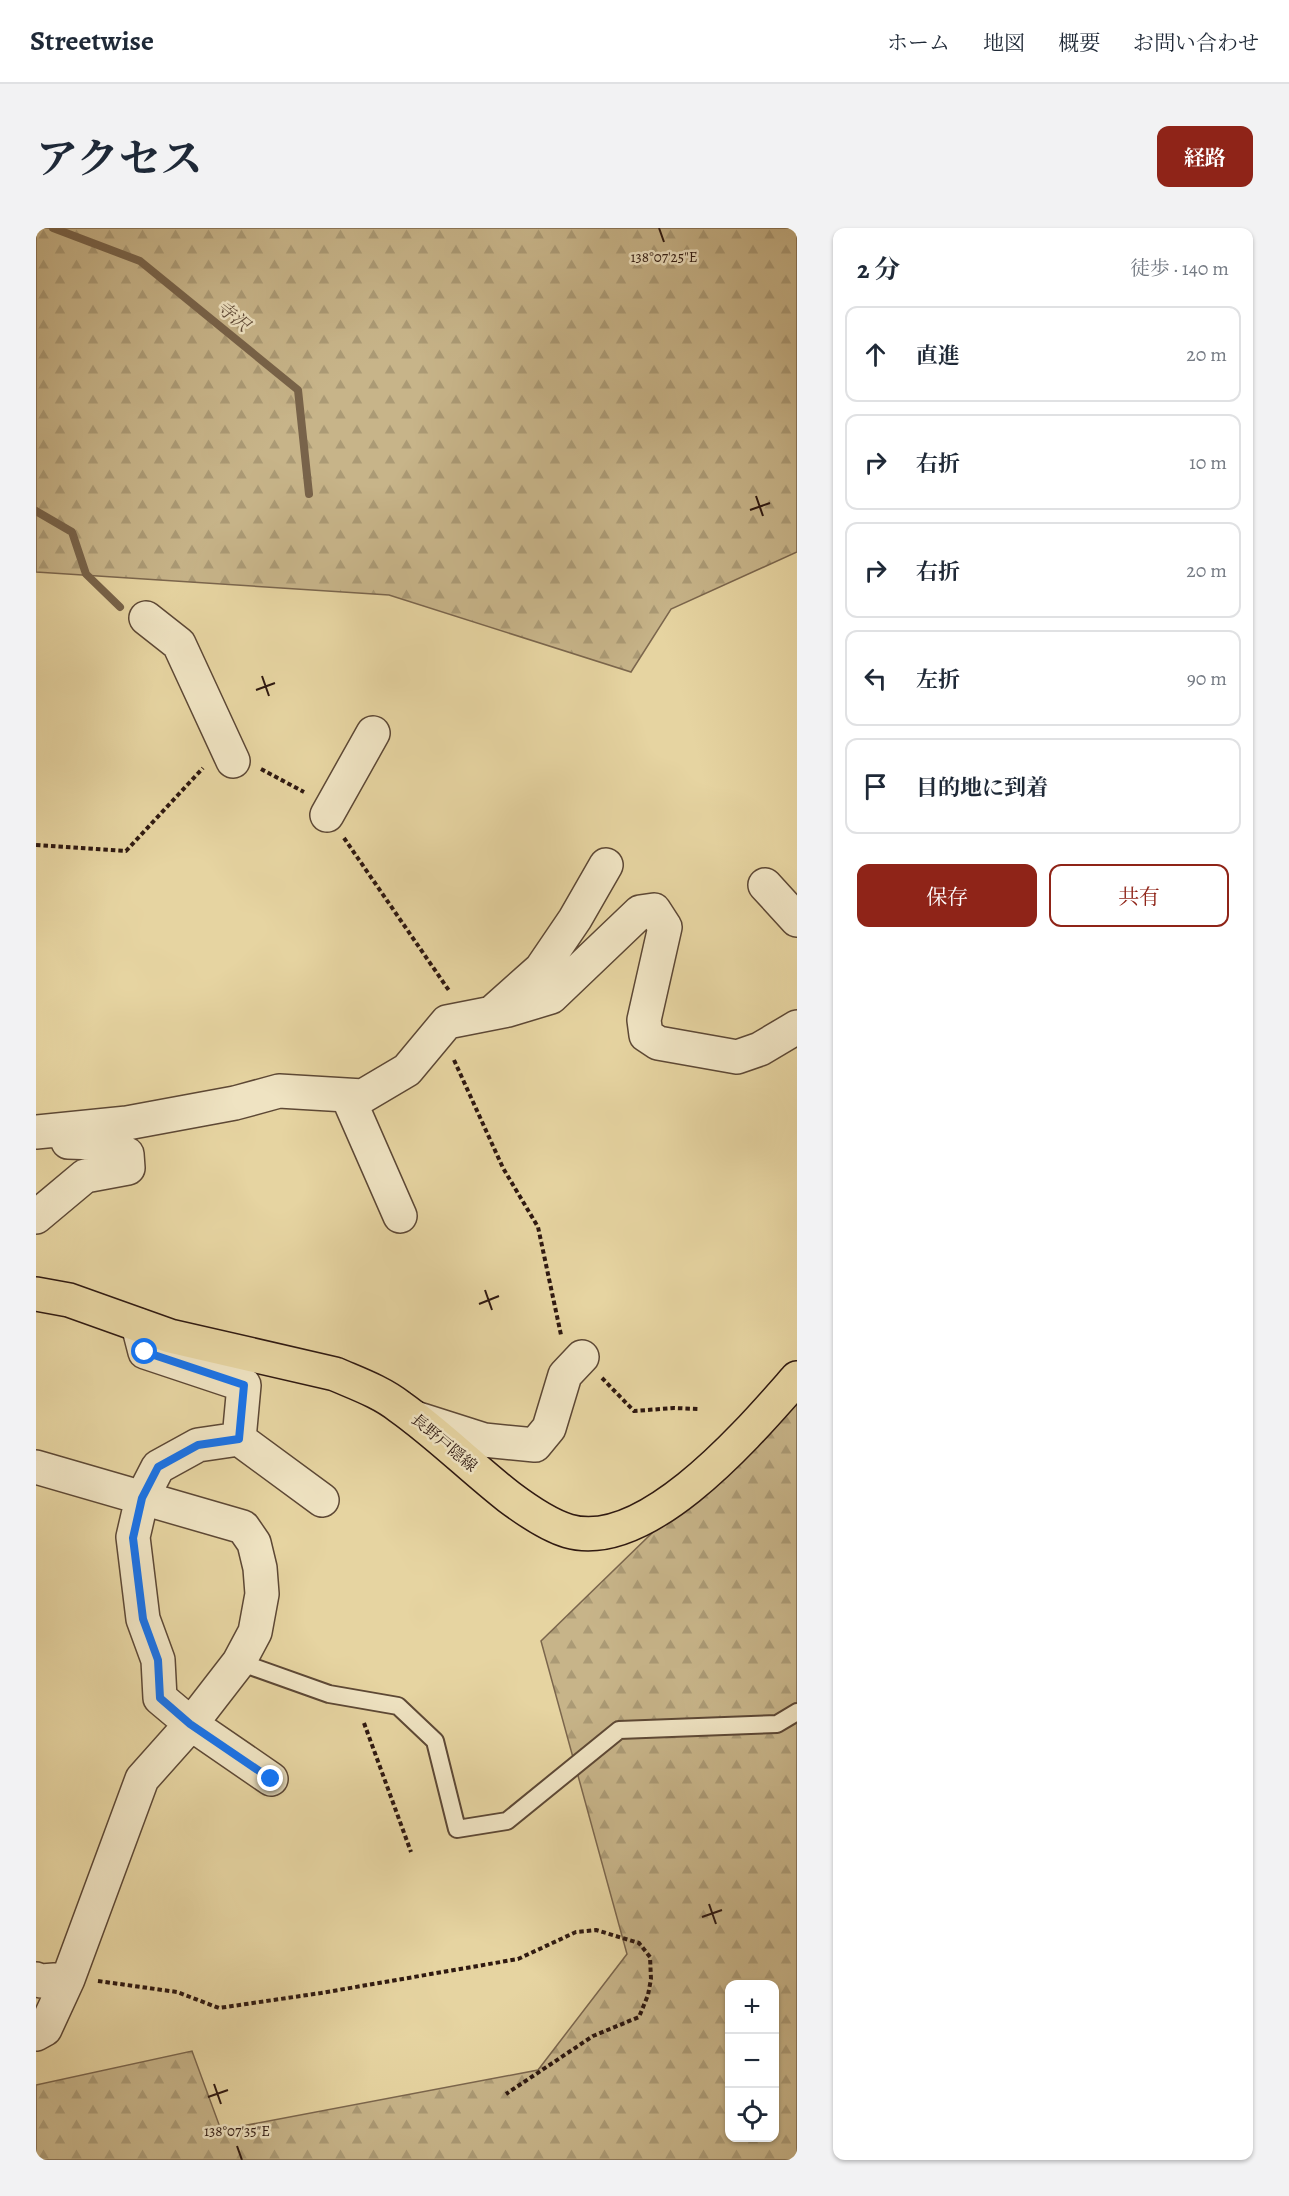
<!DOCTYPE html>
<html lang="ja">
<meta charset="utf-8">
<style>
:root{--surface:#fff;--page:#f2f2f3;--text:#1f2937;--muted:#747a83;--line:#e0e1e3;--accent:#8f2418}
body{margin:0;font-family:Alegreya,"Noto Serif JP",serif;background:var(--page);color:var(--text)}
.controls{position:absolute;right:18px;bottom:18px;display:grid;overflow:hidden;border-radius:12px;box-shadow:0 2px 4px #0004}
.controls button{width:54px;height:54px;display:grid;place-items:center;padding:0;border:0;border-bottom:2px solid var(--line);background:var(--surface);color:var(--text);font:30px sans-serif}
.stop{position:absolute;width:18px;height:18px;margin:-14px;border:4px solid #1a73e8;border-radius:50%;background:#fff}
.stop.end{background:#1a73e8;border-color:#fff;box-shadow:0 2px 6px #0008}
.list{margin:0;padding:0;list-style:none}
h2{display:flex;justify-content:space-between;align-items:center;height:78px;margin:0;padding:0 24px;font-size:26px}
h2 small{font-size:20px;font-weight:400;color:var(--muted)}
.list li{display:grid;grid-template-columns:39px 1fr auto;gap:18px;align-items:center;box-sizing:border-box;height:96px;margin:0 12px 12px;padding:0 12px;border:2px solid var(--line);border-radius:12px}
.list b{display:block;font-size:22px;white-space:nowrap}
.list em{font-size:20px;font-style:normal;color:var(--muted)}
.actions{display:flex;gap:12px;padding:18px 24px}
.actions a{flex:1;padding:14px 0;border:2px solid var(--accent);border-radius:12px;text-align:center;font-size:21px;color:var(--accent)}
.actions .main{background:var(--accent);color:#fff}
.icon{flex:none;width:33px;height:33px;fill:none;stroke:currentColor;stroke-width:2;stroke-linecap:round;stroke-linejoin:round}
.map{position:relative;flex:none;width:761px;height:1932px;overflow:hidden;border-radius:12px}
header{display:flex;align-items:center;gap:36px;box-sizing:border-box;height:84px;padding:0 30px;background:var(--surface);border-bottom:2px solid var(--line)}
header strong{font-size:28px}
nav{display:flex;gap:33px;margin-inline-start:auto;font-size:21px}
.intro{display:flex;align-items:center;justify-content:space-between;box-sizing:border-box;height:144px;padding:0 36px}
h1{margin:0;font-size:42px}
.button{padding:15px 27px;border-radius:12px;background:var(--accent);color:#fff;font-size:21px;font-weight:700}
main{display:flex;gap:36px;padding:0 36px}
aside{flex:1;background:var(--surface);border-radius:12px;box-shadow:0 2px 4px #0004}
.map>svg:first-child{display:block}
.forest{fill:url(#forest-firs);stroke:#7b664d;stroke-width:1.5;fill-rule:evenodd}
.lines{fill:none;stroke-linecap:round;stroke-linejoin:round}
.stream{stroke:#78634a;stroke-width:8}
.lane-casing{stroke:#5d4835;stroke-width:20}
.street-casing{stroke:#5d4835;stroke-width:36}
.primary-casing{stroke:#2f1911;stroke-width:36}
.path{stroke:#2f1911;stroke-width:4;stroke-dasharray:4.5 3;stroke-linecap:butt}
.lane{stroke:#efe3c2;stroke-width:16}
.street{stroke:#efe3c2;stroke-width:33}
.primary{stroke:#e6d4a1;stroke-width:33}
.route{stroke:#1a73e8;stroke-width:8}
.ticks{fill:none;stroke:#2f1911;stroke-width:2}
.labels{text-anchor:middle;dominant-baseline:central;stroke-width:5;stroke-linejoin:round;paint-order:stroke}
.street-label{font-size:16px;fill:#2f1911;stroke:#efe3c2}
.water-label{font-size:18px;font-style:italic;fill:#5f4a37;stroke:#efe3c2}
.ticks-label{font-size:15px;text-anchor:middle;fill:#2f1911;stroke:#efe3c2;stroke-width:5;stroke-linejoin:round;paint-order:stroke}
</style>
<header>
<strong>Streetwise</strong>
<nav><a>ホーム</a><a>地図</a><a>概要</a><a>お問い合わせ</a></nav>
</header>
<div class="intro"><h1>アクセス</h1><a class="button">経路</a></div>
<main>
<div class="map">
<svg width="761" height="1932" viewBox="0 0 761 1932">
<defs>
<pattern id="forest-firs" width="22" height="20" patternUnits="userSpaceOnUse" patternTransform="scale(1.5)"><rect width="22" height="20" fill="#c7b489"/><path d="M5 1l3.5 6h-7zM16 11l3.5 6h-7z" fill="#ab9a75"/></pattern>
</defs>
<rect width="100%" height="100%" fill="#e6d4a1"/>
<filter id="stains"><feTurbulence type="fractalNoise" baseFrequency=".00333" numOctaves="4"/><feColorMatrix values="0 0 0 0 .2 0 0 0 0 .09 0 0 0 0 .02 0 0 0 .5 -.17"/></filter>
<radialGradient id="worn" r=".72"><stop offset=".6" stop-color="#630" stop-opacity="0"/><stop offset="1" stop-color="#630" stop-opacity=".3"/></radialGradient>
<path class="forest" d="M0 0H761V324L635 381 595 444 353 367 0 344Z
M761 1164V1932H0V1857L156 1823 185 1902 502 1842 591 1726 505 1413ZM694 1756H738V1910H694Z"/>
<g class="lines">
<path class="stream" d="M17 0 104 33 262 162 273 266
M0 283 36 304 50 346 84 379"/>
<g class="lane-casing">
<path id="lane" d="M203 1434 293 1466 362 1478 399 1513 421 1601 471 1593 583 1502 741 1496 761 1484"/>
</g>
<g class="street-casing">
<path id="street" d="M110 390 143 416 197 533
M291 587 337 505
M729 657 761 692
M459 782 505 741 539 691 570 637
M311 867 364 988
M0 904 91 895 199 875 243 863 327 868 371 842 411 794 472 782 515 769 604 684 618 682 629 699 608 792 610 807 622 815 701 829 724 821 761 799
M0 989 49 948 92 940 91 926 61 915 32 914
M102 1097 109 1124 208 1157 203 1211 286 1272
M379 1190 448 1212 499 1217 513 1200 529 1147 546 1129
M203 1211 162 1217 122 1239 106 1270 97 1309 107 1391 122 1432 124 1470 155 1496 235 1551
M0 1239 207 1299 218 1315 224 1340 226 1366 219 1404 203 1434 155 1496 106 1551 32 1751 9 1801 0 1806
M0 1751 5 1753 32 1751"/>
</g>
<g class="primary-casing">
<path id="primary" d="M0 1066 33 1072 134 1108 299 1146C322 1156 345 1164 364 1179 402 1206 436 1240 473 1269 489 1281 512 1297 532 1303 611 1326 715 1202 761 1150"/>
</g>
<path class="path" d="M225 541 268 564
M308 610 414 764
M0 617 90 623 167 540
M418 832 467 940 502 999 525 1107
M566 1150 598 1183 638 1180 663 1181
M328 1495 375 1624
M62 1753 141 1764 183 1780 285 1765 482 1731 540 1704 560 1702 603 1715 614 1729 615 1751 612 1767 603 1789 557 1808 470 1866"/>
<use href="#lane" class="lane"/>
<use href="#street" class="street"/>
<use href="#primary" class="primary"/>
</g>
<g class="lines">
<path class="route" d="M109 1124 208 1157 203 1211 162 1217 122 1239 106 1270 97 1310 107 1391 122 1432 124 1470 154 1496 235 1551"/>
</g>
<path class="ticks" d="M623 0 628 14M720 268 727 288M714 282 734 275M226 448 233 468M220 462 239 455M449 1062 456 1082M443 1076 463 1068M673 1676 680 1696M666 1689 686 1682M178 1856 185 1876M172 1869 192 1862M201 1918 206 1932"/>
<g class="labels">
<g class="street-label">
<text transform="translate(408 1215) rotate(40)">長野戸隠線</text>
</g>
<g class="water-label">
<text transform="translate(197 88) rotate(39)">寺沢</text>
</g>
</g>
<g class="ticks-label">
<text x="628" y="34">138°07'25"E</text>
<text x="201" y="1908">138°07'35"E</text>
</g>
<rect width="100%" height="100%" filter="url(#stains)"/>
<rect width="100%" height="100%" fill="url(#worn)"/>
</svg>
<div class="controls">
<button>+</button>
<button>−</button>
<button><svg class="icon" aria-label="locate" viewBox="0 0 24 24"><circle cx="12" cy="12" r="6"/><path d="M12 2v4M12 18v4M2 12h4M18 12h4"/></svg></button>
</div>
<div class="stop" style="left:109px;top:1124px"></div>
<div class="stop end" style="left:235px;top:1551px"></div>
</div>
<aside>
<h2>2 分<small>徒歩 · 140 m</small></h2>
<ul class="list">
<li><svg class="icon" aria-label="ahead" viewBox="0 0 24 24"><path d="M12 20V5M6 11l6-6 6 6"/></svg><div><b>直進</b></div><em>20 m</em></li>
<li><svg class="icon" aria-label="right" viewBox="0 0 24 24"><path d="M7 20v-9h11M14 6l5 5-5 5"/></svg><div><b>右折</b></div><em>10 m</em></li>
<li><svg class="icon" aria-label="right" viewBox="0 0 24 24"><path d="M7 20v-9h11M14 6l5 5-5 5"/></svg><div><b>右折</b></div><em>20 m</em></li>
<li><svg class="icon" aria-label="left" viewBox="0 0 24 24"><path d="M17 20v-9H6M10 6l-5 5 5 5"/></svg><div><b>左折</b></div><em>90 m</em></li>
<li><svg class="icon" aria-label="arrive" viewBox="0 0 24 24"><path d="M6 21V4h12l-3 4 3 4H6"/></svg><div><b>目的地に到着</b></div></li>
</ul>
<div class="actions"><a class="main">保存</a><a>共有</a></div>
</aside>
</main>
